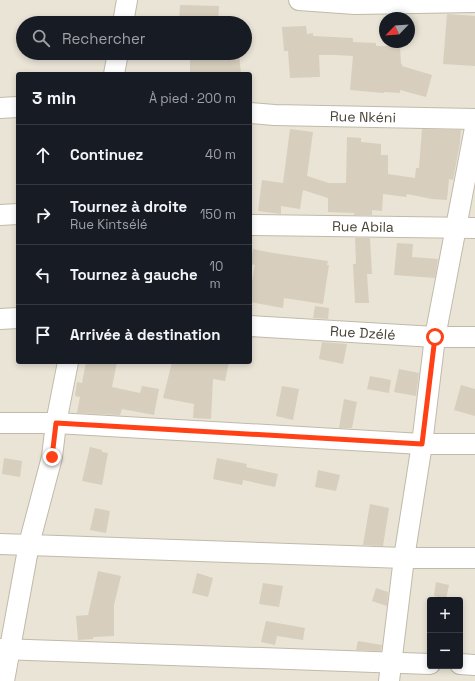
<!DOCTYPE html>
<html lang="fr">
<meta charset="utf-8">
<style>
:root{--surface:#171b24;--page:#20242c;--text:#f1f3f6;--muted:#9ea1a6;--line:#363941}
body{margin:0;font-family:"Space Grotesk",sans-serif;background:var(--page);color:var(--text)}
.controls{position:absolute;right:12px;bottom:12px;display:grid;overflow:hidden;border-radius:4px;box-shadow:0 2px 6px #0003}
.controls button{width:36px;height:36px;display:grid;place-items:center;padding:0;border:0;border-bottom:1px solid var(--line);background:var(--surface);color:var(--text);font:20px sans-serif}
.compass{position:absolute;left:379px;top:12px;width:36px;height:36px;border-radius:50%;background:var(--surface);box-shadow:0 2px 6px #0003;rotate:245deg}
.stop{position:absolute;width:12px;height:12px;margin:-9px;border:3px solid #ff4115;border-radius:50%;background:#fff}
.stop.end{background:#ff4115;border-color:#fff;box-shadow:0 1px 4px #0008}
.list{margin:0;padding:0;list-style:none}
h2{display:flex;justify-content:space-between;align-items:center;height:52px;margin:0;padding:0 16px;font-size:17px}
h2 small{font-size:13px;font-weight:400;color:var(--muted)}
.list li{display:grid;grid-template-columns:26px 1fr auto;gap:12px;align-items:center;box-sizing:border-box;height:60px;padding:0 16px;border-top:1px solid var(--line)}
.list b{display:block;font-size:15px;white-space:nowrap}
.list p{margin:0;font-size:13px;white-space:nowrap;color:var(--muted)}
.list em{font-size:13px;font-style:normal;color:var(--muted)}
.icon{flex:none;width:22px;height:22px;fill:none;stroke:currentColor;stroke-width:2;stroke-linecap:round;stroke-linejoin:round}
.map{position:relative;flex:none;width:475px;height:681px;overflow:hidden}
.search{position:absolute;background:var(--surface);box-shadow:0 2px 6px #0003;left:16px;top:16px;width:236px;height:44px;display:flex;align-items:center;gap:10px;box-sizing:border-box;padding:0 14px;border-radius:22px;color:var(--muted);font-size:15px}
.panel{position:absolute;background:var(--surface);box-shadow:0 2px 6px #0003;left:16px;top:72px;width:236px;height:292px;border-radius:4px}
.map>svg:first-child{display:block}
.residential{fill:#e9e4d6;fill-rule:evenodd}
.building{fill:#d7cebd}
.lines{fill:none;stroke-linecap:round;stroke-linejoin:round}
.minor-casing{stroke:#c1baaa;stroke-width:22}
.minor{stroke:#fff;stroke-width:20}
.route{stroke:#ff4115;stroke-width:5}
.labels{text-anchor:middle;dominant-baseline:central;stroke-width:4;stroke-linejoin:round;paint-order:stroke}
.street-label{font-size:14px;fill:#494236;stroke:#fff}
</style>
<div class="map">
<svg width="475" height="681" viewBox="0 0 475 681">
<rect width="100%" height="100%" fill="#f5f2e8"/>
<path class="residential" d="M0 0H475V681H0ZM385 18H409V42H385ZM23 23H245V53H23ZM18 74H250V362H18ZM430 600H460V666H430Z"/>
<path class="building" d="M180 5 219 6 218 23H179Z
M447 14 475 16V66L443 64Z
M306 26 307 34 313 33V36L353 38V42L376 43V46H400L401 64H402V66L432 75 426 97 400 90V93L384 92V93L350 90 353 56 334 55H319L320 77 290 78 288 51H284L282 27Z
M190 53H239L241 74H190Z
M290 129 313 132 307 176 329 183H346L347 137 361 138V142L381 144V155H388V174L415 178 416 168H419L422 129 461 130 460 143 453 180 449 179 447 200 432 199 407 194 406 197 383 194 382 211 372 210V215H354V213L328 212V198L303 190 300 209 281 206V214L258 211 262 180 283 183Z
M355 238H370L372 274H367L369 303H355L353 264H356Z
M397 243 413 244 412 257 438 259 435 278 394 275Z
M253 249 273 253 328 261 327 265H329L323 304 284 298 283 308 250 302V291L255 265 250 264Z
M315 306 329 308 328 319 313 318Z
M322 342 347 344 343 364 319 359Z
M86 362H117L112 387 140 393 142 386 159 389 154 415 122 409 120 415 77 413 80 397 75 396 77 382 82 383Z
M172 362H229L225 381 213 379 211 419 193 418 194 404 163 398Z
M399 369 419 373 416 396 394 392Z
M370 376 391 380 389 393 367 389Z
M461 385 475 389V416L454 410Z
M282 386 299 389 293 420 276 416Z
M344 399 357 402 352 428H339Z
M90 447 102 450V452L108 453 102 485 82 481Z
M4 458 22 461 20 477 2 474Z
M217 458 247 464 246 467 278 474 275 487 243 480 242 485 213 479Z
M318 470 340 475 336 491 315 487Z
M370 504 389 508 383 546 363 545Z
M95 508 110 511 106 533 90 530Z
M98 571 121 576 114 605V636L93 637V639L78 640 76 616 88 615Z
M197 573 213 578 208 597 192 593Z
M436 582 449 585 446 599 434 596Z
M263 583 283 586 279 607 259 604Z
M376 588 388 592 387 606 372 601Z
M266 621 305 628 303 640 277 636 275 645 261 642Z
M358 641 382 645 381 651 356 650Z"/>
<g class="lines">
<g class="minor-casing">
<g id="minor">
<path d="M299 0 355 4 475 2"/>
<path d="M123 23 127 0"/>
<path d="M114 74 118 53"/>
<path d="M0 108 18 107"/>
<path id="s1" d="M250 113 274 115 475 119"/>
<path d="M0 215 18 214"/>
<path id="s2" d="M250 225 475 228"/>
<path d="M0 319 18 318"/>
<path id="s3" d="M250 326 435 337H475"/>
<path d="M0 423H56L422 444H475"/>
<path d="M0 544 404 558H475"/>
<path d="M0 649 430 664"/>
<path d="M460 664 475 665"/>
<path d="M4 681 29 544 52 457 56 423 68 362"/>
<path d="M389 681 404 558 422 444 435 337 475 128"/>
</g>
</g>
<use href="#minor" class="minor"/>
</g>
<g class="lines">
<path class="route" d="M52 457 56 423 422 444 435 337"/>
</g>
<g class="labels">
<g class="street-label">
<text stroke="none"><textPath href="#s1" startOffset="113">Rue Nkéni</textPath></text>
<text stroke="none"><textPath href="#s2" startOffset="113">Rue Abila</textPath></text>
<text stroke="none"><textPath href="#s3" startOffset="113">Rue Dzélé</textPath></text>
</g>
</g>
</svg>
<div class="controls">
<button>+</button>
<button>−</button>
</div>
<svg class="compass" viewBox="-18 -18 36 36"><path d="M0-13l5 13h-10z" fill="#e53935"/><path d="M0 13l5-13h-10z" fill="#9ea1a6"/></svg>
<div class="stop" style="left:435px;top:337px"></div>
<div class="stop end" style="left:52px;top:457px"></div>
<div class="search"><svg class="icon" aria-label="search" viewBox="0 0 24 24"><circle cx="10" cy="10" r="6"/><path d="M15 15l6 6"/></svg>Rechercher</div>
<section class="panel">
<h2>3 min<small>À pied · 200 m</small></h2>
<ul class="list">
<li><svg class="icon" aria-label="ahead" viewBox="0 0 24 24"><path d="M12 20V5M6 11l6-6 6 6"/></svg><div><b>Continuez</b></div><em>40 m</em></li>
<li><svg class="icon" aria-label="right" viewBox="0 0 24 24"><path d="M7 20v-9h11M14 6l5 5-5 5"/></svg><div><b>Tournez à droite</b><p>Rue Kintsélé</p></div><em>150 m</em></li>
<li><svg class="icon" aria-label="left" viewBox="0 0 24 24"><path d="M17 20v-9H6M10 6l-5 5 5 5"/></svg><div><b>Tournez à gauche</b></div><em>10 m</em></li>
<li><svg class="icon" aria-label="arrive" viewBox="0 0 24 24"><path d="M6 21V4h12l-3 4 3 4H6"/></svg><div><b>Arrivée à destination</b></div></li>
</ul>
</section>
</div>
